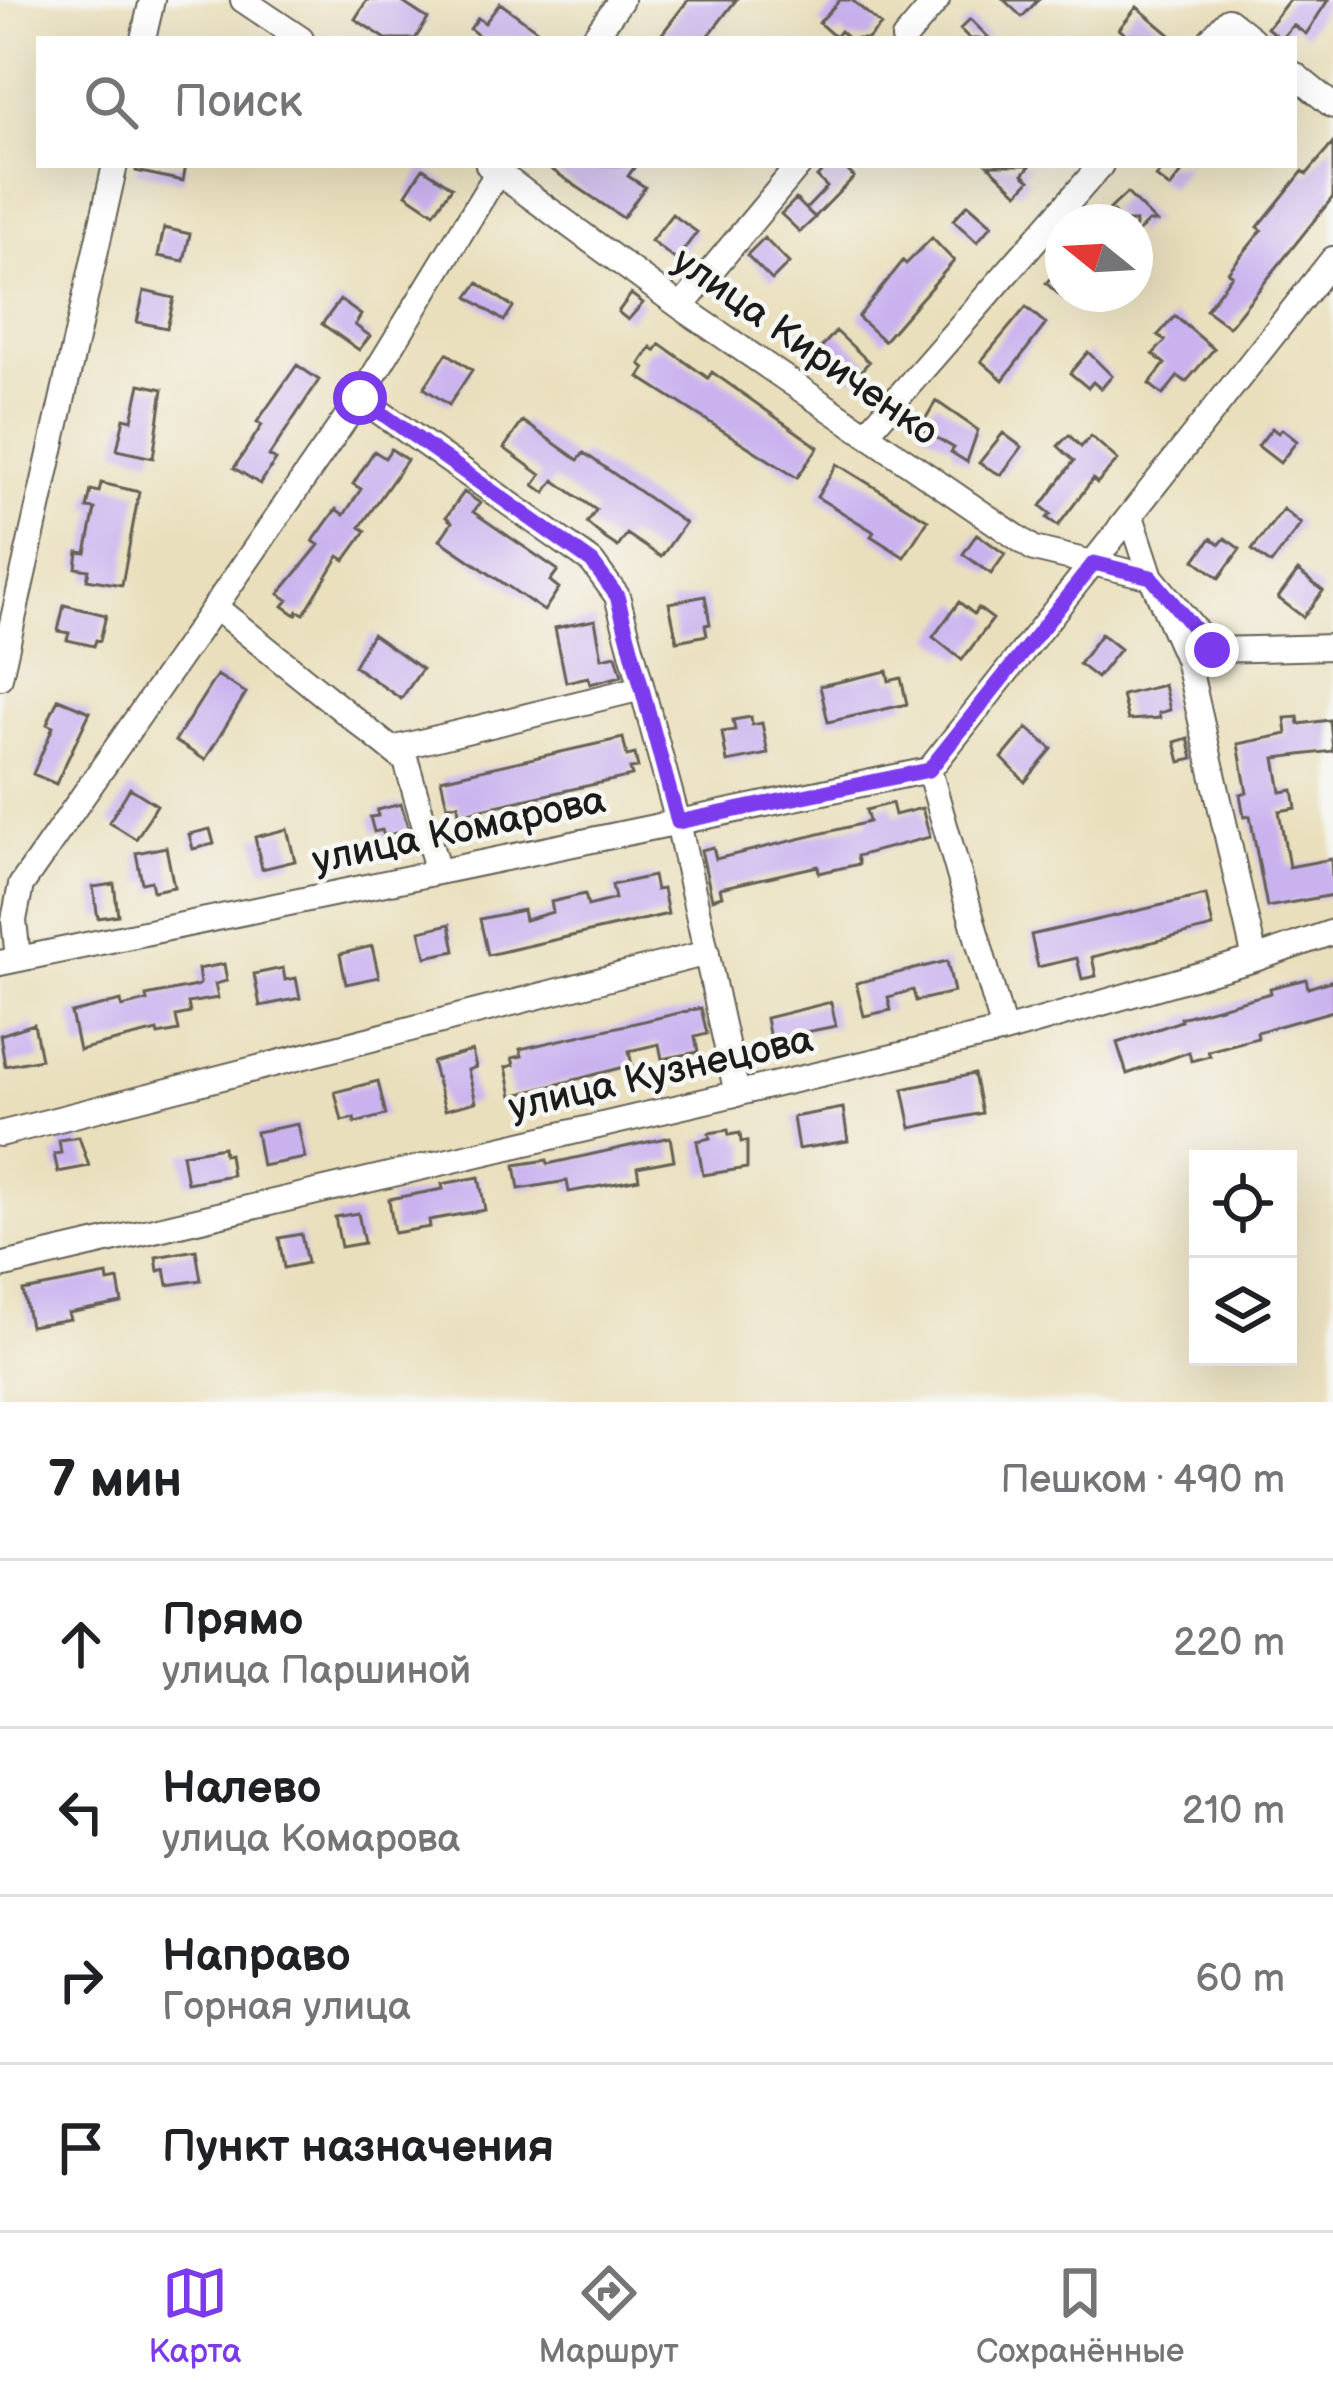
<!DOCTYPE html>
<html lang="ru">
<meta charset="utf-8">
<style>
:root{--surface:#fff;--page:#f2f2f2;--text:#202124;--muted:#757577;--line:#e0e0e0;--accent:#7c3aed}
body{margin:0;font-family:"Balsamiq Sans",sans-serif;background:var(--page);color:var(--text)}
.controls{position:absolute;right:36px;bottom:36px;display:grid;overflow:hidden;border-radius:0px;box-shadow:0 12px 48px #0002}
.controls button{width:108px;height:108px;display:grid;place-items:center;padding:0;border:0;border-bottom:3px solid var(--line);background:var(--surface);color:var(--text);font:60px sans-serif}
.compass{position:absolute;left:1045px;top:204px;width:108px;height:108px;border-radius:50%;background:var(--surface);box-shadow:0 12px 48px #0002;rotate:288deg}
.stop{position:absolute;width:36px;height:36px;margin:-27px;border:9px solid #7c3aed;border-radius:50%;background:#fff}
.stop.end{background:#7c3aed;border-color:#fff;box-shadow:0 3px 12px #0008}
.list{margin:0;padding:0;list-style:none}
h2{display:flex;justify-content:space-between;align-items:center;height:156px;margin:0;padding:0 48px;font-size:51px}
h2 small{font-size:39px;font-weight:400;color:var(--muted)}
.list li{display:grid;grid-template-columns:78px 1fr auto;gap:36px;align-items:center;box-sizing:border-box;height:168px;padding:0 48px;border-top:3px solid var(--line)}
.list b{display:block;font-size:45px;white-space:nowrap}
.list p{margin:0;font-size:39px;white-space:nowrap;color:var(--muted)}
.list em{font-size:39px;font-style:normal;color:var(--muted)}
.icon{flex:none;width:66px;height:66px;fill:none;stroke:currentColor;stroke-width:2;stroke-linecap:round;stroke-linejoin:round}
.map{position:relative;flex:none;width:1333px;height:1402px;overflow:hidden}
.search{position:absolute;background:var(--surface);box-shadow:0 12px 48px #0002;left:36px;right:36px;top:36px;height:132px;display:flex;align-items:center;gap:30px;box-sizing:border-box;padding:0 42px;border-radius:0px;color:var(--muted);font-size:45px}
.sheet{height:828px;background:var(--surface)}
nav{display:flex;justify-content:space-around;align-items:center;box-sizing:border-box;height:168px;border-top:3px solid var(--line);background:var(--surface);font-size:33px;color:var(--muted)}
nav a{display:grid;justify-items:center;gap:6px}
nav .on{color:var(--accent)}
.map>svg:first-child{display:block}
.building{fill:#cab2ef}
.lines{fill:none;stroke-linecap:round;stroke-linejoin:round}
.minor-casing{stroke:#646054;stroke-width:28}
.minor{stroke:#fff;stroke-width:24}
.route{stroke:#7c3aed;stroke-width:15}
.labels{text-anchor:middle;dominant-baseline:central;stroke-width:9;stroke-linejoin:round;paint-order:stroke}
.street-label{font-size:39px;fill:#1c1c1c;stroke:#f6f6f2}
</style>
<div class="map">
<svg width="1333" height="1402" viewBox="0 0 1333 1402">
<rect width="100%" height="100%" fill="#f6f6f2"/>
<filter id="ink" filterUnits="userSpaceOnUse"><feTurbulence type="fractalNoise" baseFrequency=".00833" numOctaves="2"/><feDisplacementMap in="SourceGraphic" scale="24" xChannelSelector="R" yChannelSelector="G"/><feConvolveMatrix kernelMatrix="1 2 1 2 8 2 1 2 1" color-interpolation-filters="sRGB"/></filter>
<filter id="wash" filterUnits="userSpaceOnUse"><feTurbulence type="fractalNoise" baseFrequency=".004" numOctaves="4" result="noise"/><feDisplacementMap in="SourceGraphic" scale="48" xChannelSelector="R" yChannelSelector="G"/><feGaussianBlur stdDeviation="2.7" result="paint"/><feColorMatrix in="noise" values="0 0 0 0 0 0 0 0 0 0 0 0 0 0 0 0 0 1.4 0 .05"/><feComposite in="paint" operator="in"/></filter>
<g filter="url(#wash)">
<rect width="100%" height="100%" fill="#eadfbc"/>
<g id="blocks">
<path class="building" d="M367 0H399L428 19 415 39H386L355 19Z
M688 0H736L706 39H658Z
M840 0H852L881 25 868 39H849L840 31 835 37 819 23Z
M1004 0H1038L1022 17Z
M1289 0H1328L1306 34 1293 25 1281 39 1267 28Z
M500 3 537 30 531 39H483L470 29 478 18 485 23Z
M1137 7 1175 39H1131L1119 29Z
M970 19 990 39H970L960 29Z
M1333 143V197L1229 327 1206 310 1232 275 1228 272 1262 230 1258 227 1303 171 1307 174Z
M136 165H186L183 181 136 171Z
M545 165H636L628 176 645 187 623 218Z
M828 165H842L854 177 815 217 806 209 827 187 817 177Z
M988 165H1031L1023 174 1030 180 1018 193Z
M1165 165H1188L1170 188 1156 177Z
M423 168 452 187 434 213 406 194Z
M1127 193 1156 222H1148L1135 235V222H1123L1110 209Z
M796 199 815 218 800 232 781 214Z
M968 204 992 225 977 242 953 220Z
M672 214 697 232 676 260 651 241Z
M164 228 190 234 184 261 158 256Z
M764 238 789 263 772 280 747 255Z
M932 238 954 261 884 341 858 317 903 261 906 264Z
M1063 264V298L1046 283Z
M478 283 513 307 504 321 468 297Z
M144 291 174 298 167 328 137 322Z
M631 294 643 303 628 320 618 312Z
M340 300 361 315 355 325 370 336 359 350 322 324Z
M1026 307 1046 324 1003 380 981 361Z
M1175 316 1214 349 1186 382 1178 376 1163 395 1149 384 1165 364 1153 354 1165 341 1158 335Z
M836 331 869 362 853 379 820 349Z
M660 344 708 378 712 372 818 447 797 478 639 377 645 368 640 364 651 347 655 351Z
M1088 352 1112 376 1101 389 1093 382 1088 388 1070 373Z
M447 353 472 370 449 405 424 388Z
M297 365 319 380 269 456 276 460 260 484 234 468 262 425 257 422Z
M140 384 163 389 153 458 117 450 124 418 132 420Z
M936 401 978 430 967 462 951 452 954 448 920 428Z
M523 421 578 460 584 453 685 523 661 557 627 534 618 547 606 539 587 523 596 510 554 480 545 493 534 485 541 475 504 448Z
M1272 428 1278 433 1282 429 1297 441 1280 463 1258 446Z
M1003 433 1022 447 1001 475 979 463Z
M1069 435 1081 447 1091 436 1118 460 1097 483 1093 479 1058 526 1047 518 1051 514 1041 506 1074 461 1058 446Z
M391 449 407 460 360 527 366 531 345 560 339 556 304 614 298 611 296 615 283 606 288 600 279 594 319 545 313 541 336 509 344 515 361 489 353 484 374 451 385 458Z
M837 464 928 520 904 557 871 536 874 532 817 497Z
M101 483 139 492 122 585 87 579 89 570 76 568 78 552 86 553 95 509 87 508 91 490 99 492Z
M464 492 480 503 473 512 558 570 550 581 559 588 544 611 440 540 452 522 446 517Z
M1283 509 1301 524 1271 564 1252 550Z
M977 534 1005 554 991 574 963 554Z
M1211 538 1220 544 1225 538 1240 549 1219 578 1195 560Z
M1298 571 1323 591 1303 617 1278 598Z
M705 596 710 624 705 625 707 635 677 641 669 603Z
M959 602 974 614 978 608 993 619 962 660 933 637Z
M64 605 106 615 100 641 96 640 94 646 67 640 69 633 58 631Z
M595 620 602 658 616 655 622 676 590 684 588 677 566 682 555 628Z
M372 634 422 669 401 699 354 666Z
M1101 634 1120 649 1097 678 1079 664Z
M887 671 889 681 901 678 907 704 828 722 820 686Z
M217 675 246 693 205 760 175 741Z
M1164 685 1170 710 1159 713 1160 718 1128 720 1122 695Z
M58 699 90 712 56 784 33 774 53 727 47 724Z
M751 717 752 725 762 723 768 754 727 762 722 732 735 730 733 720Z
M1298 717 1299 724 1330 720 1333 751 1275 758 1281 792 1293 790 1296 808 1279 811 1289 867 1331 859 1333 895 1267 907 1250 816 1244 817 1240 794 1247 793 1238 744 1287 734 1285 718Z
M1027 728 1052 749 1025 782 1002 758Z
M623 738 627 756 635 754 638 768 630 769 632 776 459 814 458 804 447 806 441 779Z
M1188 738 1193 759 1180 762 1175 742Z
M130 788 157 805 136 839 109 822Z
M892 803 895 815 922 808 930 837 857 856 859 864 819 873 818 866 720 888 722 896 712 899 701 850 713 847 716 859 869 822 866 810Z
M401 804 409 830 384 836 382 830 374 832 370 817 378 816 377 810Z
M210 829 214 844 193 849 189 834Z
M287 829 295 861 262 869 255 837Z
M166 847 174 887 153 891 151 881 142 883 136 853Z
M653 876 656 890 663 889 668 914 488 955 480 919 523 910 525 920 553 912 551 902 585 894 588 906 615 899 612 885Z
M114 884 118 915 98 918 93 887Z
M1206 895 1213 927 1092 957 1096 976 1082 979 1077 958 1038 967 1031 935Z
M450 924 455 951 426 957 420 931Z
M372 946 379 977 346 984 340 954Z
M947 961 954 992 916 1001 913 990 888 997 891 1010 864 1016 856 983Z
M224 964 227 981 215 984 218 998 188 1003 190 1013 176 1016 179 1031 158 1035 157 1031 79 1050 71 1013 121 1001 122 1007 147 1001 146 996 196 986 200 984 198 969Z
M283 968 285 980 296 978 300 998 260 1006 254 974Z
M1306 979 1308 988 1333 980V1011L1257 1032 1258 1038 1208 1051 1210 1056 1191 1061 1189 1052 1127 1074 1117 1043 1181 1021 1180 1018 1271 993 1270 988Z
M831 1002 836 1026 770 1039 766 1018Z
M701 1008 707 1034 695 1037 698 1052 662 1059 659 1044 629 1051 632 1065 512 1096 506 1067 514 1065 512 1058 522 1056 520 1049Z
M34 1024 41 1059 5 1066 0 1035Z
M472 1051 476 1067 468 1070 476 1102 445 1110 432 1062Z
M974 1074 982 1113 911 1128 903 1089Z
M378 1081 386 1115 355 1123 354 1118 342 1121 335 1092Z
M843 1108 848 1141 798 1149 793 1117Z
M298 1124 305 1158 262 1166 256 1132Z
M728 1130 729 1135 740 1133 741 1142 747 1141V1168L703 1175 697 1141 710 1138 709 1133Z
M79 1137 89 1166 58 1172 54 1154 61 1153 59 1140Z
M670 1137 674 1160 637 1167 639 1179 569 1192 567 1181 519 1189 515 1165 547 1160 548 1164Z
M223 1147 224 1155 229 1154 232 1175 187 1183 182 1154Z
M479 1177 485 1210 429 1220 430 1227 394 1233 389 1199 443 1189 442 1184Z
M358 1213 364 1243 341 1247 335 1217Z
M301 1234 307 1263 284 1268 279 1238Z
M196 1250 201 1280 168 1285 165 1269 158 1271 156 1257Z
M107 1275 108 1282 118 1280 122 1303 68 1313 70 1319 30 1326 23 1291Z"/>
</g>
</g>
<g filter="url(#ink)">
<use href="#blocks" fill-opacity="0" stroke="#646054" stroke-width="3"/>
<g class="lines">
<g class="minor-casing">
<path id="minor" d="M243 0 301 39
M143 39 152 0
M593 39 621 0
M904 39 937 0
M1211 39 1228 20 1252 39
M1294 74 1333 106
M488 165 681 307 1034 549 1151 577 1212 650 1333 647
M681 307 799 165
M360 398 592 562 617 596 678 822 737 1094
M866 434 1101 165
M1131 516 1151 577 1187 659 1255 959
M215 607 406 761 438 872
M0 677 115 165
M392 749 642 688
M929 770 1004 1031
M18 959 14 920 21 885 360 398 502 165
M0 963 929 770 1333 259
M0 1134 707 953
M0 1266 1004 1031 1255 959 1333 932"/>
</g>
<use href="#minor" class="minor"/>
</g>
</g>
<g class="lines" filter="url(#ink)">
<path class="route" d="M360 398 592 562 617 596 678 822 929 770 1094 563 1151 577 1212 650"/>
</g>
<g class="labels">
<g class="street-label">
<text transform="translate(805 347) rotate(35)">улица Кириченко</text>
<text transform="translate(459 831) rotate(-12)">улица Комарова</text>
<text transform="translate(661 1074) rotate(-13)">улица Кузнецова</text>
</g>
</g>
</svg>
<div class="controls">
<button><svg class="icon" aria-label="locate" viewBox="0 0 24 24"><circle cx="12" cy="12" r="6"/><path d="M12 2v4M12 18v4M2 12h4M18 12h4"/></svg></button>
<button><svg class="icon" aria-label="layers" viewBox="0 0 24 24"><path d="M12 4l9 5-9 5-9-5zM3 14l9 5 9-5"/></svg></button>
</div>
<svg class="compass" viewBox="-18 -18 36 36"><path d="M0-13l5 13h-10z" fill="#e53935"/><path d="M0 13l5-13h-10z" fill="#757577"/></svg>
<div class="stop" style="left:360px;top:398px"></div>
<div class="stop end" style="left:1212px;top:650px"></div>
<div class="search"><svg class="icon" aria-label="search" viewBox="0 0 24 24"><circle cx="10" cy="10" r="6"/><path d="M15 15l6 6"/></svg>Поиск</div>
</div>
<section class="sheet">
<h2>7 мин<small>Пешком · 490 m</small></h2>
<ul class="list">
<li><svg class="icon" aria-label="ahead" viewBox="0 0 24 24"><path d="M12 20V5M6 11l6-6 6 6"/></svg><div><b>Прямо</b><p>улица Паршиной</p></div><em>220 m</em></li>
<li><svg class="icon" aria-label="left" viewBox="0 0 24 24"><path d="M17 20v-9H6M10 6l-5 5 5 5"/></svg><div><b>Налево</b><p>улица Комарова</p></div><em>210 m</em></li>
<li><svg class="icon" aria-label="right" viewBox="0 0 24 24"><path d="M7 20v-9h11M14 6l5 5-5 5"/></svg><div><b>Направо</b><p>Горная улица</p></div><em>60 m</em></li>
<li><svg class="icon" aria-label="arrive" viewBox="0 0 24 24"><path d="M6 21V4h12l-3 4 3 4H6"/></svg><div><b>Пункт назначения</b></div></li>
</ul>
</section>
<nav>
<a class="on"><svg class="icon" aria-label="map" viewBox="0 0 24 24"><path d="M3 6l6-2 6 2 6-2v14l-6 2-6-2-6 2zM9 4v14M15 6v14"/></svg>Карта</a>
<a><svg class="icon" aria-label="directions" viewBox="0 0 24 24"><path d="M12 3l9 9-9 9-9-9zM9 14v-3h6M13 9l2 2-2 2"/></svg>Маршрут</a>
<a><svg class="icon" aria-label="saved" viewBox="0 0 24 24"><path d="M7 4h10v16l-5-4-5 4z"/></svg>Сохранённые</a>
</nav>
